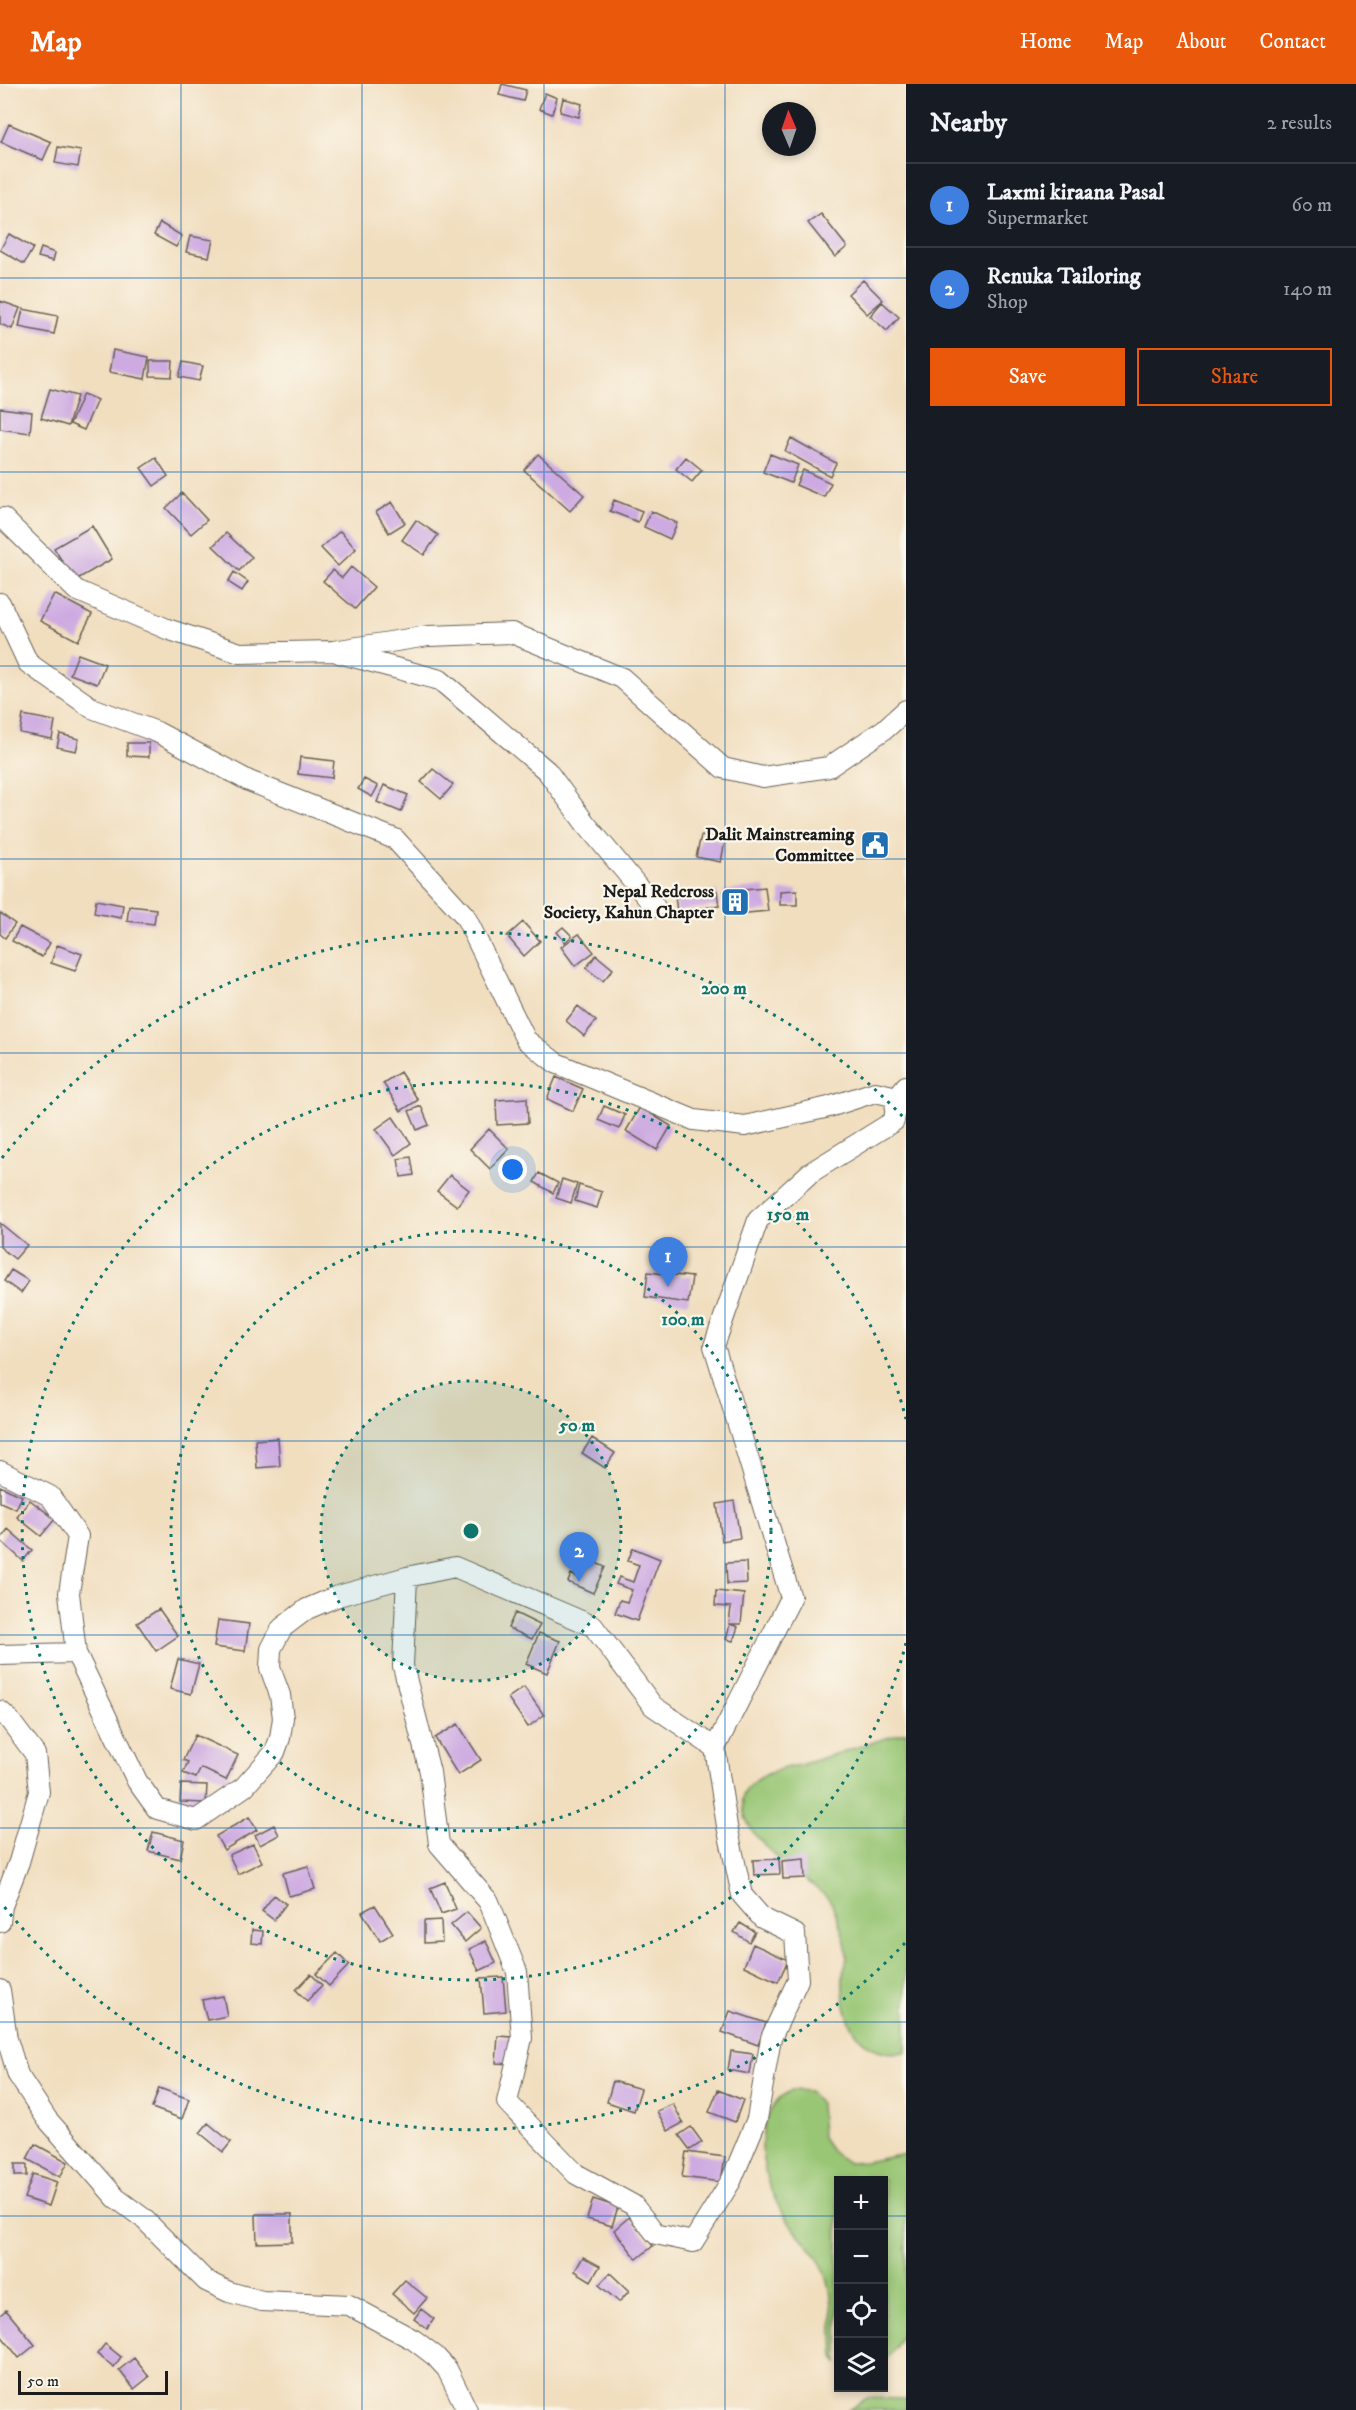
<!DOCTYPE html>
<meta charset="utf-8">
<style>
:root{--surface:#171b24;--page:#242831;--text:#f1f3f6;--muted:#9ea1a6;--line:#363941;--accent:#ea580c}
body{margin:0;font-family:"IM FELL DW Pica",serif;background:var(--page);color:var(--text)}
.controls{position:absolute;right:18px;bottom:18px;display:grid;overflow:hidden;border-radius:0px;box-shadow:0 3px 9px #0003}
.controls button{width:54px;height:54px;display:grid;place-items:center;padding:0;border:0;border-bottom:2px solid var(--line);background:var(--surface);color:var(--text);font:30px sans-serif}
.compass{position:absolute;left:762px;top:18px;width:54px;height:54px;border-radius:50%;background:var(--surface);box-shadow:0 3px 9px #0003;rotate:358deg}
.scale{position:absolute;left:18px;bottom:15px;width:150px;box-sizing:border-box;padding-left:6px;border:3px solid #1c1c1c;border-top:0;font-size:16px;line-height:21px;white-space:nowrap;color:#1c1c1c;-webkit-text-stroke:4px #fbf7ec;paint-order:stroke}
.you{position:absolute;left:513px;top:1086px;width:21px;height:21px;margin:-15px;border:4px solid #fff;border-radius:50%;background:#1a73e8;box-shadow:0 0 0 9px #1a73e833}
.badge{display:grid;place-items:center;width:39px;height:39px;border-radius:50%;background:var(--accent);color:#fff;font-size:20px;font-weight:700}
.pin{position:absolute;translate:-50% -50px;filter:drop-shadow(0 2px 3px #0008)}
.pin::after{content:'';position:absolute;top:32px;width:21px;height:18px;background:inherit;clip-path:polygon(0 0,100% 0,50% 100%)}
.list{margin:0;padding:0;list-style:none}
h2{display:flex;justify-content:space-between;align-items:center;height:78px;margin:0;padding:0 24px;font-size:26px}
h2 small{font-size:20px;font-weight:400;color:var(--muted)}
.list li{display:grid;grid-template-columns:39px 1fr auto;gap:18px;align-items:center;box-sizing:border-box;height:84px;padding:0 24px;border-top:2px solid var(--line)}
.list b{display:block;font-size:22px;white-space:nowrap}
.list p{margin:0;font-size:20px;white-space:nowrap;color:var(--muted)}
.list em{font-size:20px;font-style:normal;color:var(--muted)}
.actions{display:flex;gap:12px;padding:18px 24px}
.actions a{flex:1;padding:14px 0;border:2px solid var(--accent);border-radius:0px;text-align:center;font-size:21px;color:var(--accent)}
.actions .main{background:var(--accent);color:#fff}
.icon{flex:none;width:33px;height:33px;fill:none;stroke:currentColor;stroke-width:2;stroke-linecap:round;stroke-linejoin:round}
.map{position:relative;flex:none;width:906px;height:2326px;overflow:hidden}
header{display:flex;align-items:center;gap:36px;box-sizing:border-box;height:84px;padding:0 30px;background:var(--accent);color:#fff}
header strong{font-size:28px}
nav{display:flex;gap:33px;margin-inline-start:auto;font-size:21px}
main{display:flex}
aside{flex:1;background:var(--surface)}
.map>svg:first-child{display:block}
.green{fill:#99c674;stroke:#5a7148;stroke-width:1.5}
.building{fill:#cdaae1}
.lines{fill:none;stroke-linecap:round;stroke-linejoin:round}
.minor-casing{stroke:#676055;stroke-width:22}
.minor{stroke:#fff;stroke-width:20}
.grid{fill:none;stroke:#1f6fb2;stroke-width:1.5;stroke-opacity:0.55}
.ring{fill:none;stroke:#0f766e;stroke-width:3;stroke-dasharray:3 6}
.labels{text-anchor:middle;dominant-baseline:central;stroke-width:4.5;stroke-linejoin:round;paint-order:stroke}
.poi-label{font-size:18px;font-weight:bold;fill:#1c1c1c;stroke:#fbf7ec;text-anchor:end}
.centre{fill:#0f766e;stroke:#fbf7ec;stroke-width:3}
.ring-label{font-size:18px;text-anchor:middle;font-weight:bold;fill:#0f766e;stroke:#fbf7ec;stroke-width:4.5;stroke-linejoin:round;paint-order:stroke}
</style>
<header>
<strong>Map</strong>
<nav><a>Home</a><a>Map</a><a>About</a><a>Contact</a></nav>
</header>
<main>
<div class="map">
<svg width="906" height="2326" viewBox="0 0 906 2326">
<rect width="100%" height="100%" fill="#fbf7ec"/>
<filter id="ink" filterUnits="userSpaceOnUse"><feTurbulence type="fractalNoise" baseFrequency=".0167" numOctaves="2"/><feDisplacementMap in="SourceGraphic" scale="12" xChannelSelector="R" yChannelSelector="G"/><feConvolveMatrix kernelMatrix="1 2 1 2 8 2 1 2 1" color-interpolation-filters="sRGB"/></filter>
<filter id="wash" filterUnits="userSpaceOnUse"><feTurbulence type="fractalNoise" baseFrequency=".008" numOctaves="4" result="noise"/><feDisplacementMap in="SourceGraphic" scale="24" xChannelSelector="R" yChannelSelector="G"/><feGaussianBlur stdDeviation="1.35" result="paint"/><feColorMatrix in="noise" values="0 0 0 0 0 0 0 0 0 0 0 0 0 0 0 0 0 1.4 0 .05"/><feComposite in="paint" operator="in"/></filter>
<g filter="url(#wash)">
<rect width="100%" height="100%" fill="#f1debf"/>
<path class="green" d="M906 1648V1968C856 1975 841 1932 843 1890 844 1884 847 1878 847 1872 847 1859 837 1832 832 1820 828 1812 819 1807 812 1801 789 1781 744 1754 743 1721 742 1715 742 1713 745 1708 757 1690 780 1684 800 1681Z
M792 2006 809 2007 820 2019 822 2054 831 2067 848 2079 865 2078 906 2070V2241L895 2264 884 2278V2096H838V2279L834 2273C832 2246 835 2216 826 2190 817 2167 799 2154 786 2134 764 2102 750 2051 777 2017 780 2012 787 2009 792 2006Z
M867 2314 906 2315V2326H848Z"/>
<g id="blocks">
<path class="building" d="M502 0 526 6 523 17 499 11Z
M545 9 557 14 552 30 539 25Z
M563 14 582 20 579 33 560 28Z
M9 40 51 58 43 76 1 58Z
M58 63 81 67 78 83 55 79Z
M821 130 847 163 835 173 808 139Z
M160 139 182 152 176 163 154 151Z
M9 150 33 164 24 180 0 166Z
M190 152 213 156 209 173 186 168Z
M41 164 55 169 53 177 38 173Z
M863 196 883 216 867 230 848 210Z
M0 217 20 224 12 245 0 240Z
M882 218 899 233 887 247 870 232Z
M23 225 58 232 54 250 19 243Z
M113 266 149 273 145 295 109 288Z
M150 277H173L172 293 150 292Z
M183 278 203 282 199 297 179 293Z
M50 305 77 312 68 342 41 334Z
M83 310 97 316 84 346 70 340Z
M0 324 32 328 30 349 0 345Z
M791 354 836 379 830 392 785 367Z
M538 370 584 411 570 427 524 386Z
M770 370 798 381 791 399 763 388Z
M686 373 702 386 692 398 676 385Z
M156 374 168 392 154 402 141 384Z
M803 386 831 399 824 413 796 401Z
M182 409 207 436 191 450 166 424Z
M614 416 642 427 638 438 610 427Z
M392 418 405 439 389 449 376 428Z
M651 427 677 439 670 455 644 443Z
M416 436 438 451 424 471 402 456Z
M92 442 112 475 74 497 54 464Z
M340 447 356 465 338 482 321 464Z
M226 449 252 473 239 487 213 462Z
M351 483 374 503 355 525 323 497 333 486 342 494Z
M234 488 248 498 242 507 228 498Z
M54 510 92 530 78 557 40 537Z
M78 570 105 580 97 600 70 590Z
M23 631 55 637 52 655 20 649Z
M60 650 79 655 76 667 57 663Z
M127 659H149V673L127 672Z
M300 673 334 677 332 694 298 690Z
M433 685 453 701 441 715 421 698Z
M364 695 378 702 372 713 358 705Z
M384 701 408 711 401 728 377 718Z
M867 751 885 754 883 771 864 768Z
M701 752 725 757 721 778 696 773Z
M765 803 768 827 727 831 724 807Z
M797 806V821H780V807Z
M717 807 719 822 677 827 675 813Z
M96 816 123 821 121 834 94 829Z
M129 822 156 825 154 840 127 837Z
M0 829 15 840 5 854 0 850Z
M523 838 540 857 524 872 507 852Z
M20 843 50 859 42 873 12 857Z
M563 843 572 852 565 858 557 848Z
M579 850 594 868 575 882 561 863Z
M57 861 82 870 75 887 51 879Z
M596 871 613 885 603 897 586 884Z
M578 922 596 937 584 952 566 937Z
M400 988 418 1016 401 1027 383 999Z
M556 993 583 1005 573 1027 547 1015Z
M527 1014 528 1039 497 1041 496 1016Z
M421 1022 429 1041 417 1046 409 1027Z
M604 1022 625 1031 619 1045 598 1036Z
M640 1023 671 1042 657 1066 626 1047Z
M393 1033 411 1059 395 1071 376 1045Z
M489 1045 509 1065 490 1085 470 1065Z
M411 1073 414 1091 401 1093 398 1075Z
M539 1089 558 1099 553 1109 534 1098Z
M450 1091 469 1106 457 1122 437 1107Z
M562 1095 577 1100 571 1119 556 1114Z
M579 1101 602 1108 597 1124 575 1117Z
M0 1139 27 1161 15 1175 0 1163Z
M11 1186 29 1197 21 1209 4 1197Z
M648 1188 692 1193 688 1219 645 1213Z
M278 1354 280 1382 257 1384 255 1356Z
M592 1354 615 1369 605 1384 582 1369Z
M0 1402 22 1412 16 1425 0 1418Z
M30 1416 55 1435 41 1452 17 1433Z
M734 1417 740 1454 722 1457 717 1420Z
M8 1445 32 1466 23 1477 0 1456Z
M633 1464 660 1475 637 1537 615 1529 620 1516 627 1518 632 1506 616 1500 619 1493 633 1498 639 1481 628 1477Z
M579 1471 605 1483 593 1509 568 1498 571 1490 579 1494 584 1483 576 1479Z
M746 1478 747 1499 727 1500 726 1479Z
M716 1507 744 1510 741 1540H729L731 1523 715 1522Z
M159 1525 178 1552 156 1567 137 1539Z
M515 1529 540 1541 532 1555 508 1544Z
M218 1536 249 1540 245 1567 214 1563Z
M730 1540 738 1543 733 1557 726 1555Z
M539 1549 560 1557 547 1589 526 1580Z
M178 1575 199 1580 191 1610 170 1605Z
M524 1603 544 1631 528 1643 508 1614Z
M458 1640 481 1676 458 1691 435 1654Z
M195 1651 238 1671 226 1696 201 1684 196 1694 183 1689 188 1678 183 1676Z
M181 1700 207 1701 206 1719 180 1718Z
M249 1733 257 1746 224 1766 216 1752Z
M274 1741 279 1751 260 1761 255 1751Z
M153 1748 184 1756 180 1775 148 1767Z
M253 1760 262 1778 238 1790 229 1771Z
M779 1775 780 1790 754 1791 753 1776Z
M804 1775 805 1794 783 1795 782 1777Z
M308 1782 315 1805 289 1812 283 1789Z
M445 1798 456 1825 441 1830 430 1804Z
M274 1811 286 1820 274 1836 262 1827Z
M375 1821 393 1849 380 1857 362 1828Z
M467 1828 481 1844 465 1858 451 1841Z
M441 1836 442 1858 424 1859V1837Z
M740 1839 755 1848 749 1858 734 1848Z
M252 1846 263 1847 262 1860 251 1859Z
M486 1857 496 1879 479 1887 469 1865Z
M753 1860 788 1876 778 1898 744 1882Z
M337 1869 349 1881 329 1902 316 1890Z
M311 1890 322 1901 307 1917 296 1906Z
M503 1893 506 1927 484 1929 481 1894Z
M223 1912 227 1932 207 1936 202 1916Z
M730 1927 766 1939 758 1961 722 1948Z
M498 1952 512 1953 511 1980 496 1979Z
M731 1967 753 1970 750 1990 728 1986Z
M613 1997 641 2005 634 2027 607 2018Z
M159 2004 189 2015 182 2035 152 2024Z
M718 2006 743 2016 735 2038 709 2028Z
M673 2020 683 2039 668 2047 657 2027Z
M208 2039 231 2058 223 2068 200 2049Z
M691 2043 702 2058 690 2066 679 2051Z
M35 2060 68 2078 60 2093 27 2075Z
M686 2068 725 2073 721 2098 682 2093Z
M15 2080H27V2092H15Z
M33 2090 57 2098 49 2122 24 2114Z
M593 2115 618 2123 612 2142 587 2135Z
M256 2130H292V2158L257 2159Z
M629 2133 653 2162 637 2175 614 2146Z
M583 2173 600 2182 591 2197 575 2187Z
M610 2189 629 2207 619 2218 599 2201Z
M405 2196 427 2214 414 2229 392 2210Z
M421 2225 434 2235 427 2245 414 2235Z
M6 2226 35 2261 19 2274 0 2250V2231Z
M105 2260 121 2273 114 2283 97 2270Z
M134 2274 149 2293 134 2305 119 2286Z"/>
</g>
</g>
<g filter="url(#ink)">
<use href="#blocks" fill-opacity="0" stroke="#676055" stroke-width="1.5"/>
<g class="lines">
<g class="minor-casing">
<path id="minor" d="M0 435 3 434 76 506 167 545 240 569 333 567 428 552 512 549 622 594 723 684 763 693 829 683 885 645 906 626
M0 519 28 579 92 624 157 648 249 697 395 755 465 832 526 956 556 979 694 1036 745 1042 829 1023 875 1008 897 1013
M339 569 440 596 547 687 585 739 655 823
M0 1387 50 1412 78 1452 69 1509 76 1569
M407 1493 403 1582 430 1688 439 1760 489 1818 517 1888 522 1954 507 2018 576 2090 633 2121 656 2150 693 2158 731 2097 757 2035 771 1954 798 1896 795 1850 762 1834 742 1811 727 1742 715 1664
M0 1571 76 1569 137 1697 157 1725 196 1736 244 1703 275 1668 280 1654 283 1634 280 1611 270 1584 271 1565 282 1544 307 1525 338 1512 407 1493 455 1483 593 1542 653 1622 715 1664 791 1514 714 1262 758 1136 810 1089 894 1037 897 1013 906 1002
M0 1627 8 1634 35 1670 39 1708 19 1778 2 1822 0 1838
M0 1906 7 1955 18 1991 47 2035 116 2114 143 2134 206 2197 229 2208 262 2217 349 2221 414 2256 435 2272 447 2285 467 2326"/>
</g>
<use href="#minor" class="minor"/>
</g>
</g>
<path class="grid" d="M181 0V2326M362 0V2326M544 0V2326M725 0V2326M0 194H906M0 388H906M0 582H906M0 775H906M0 969H906M0 1163H906M0 1357H906M0 1551H906M0 1744H906M0 1938H906M0 2132H838M884 2132H906"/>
<circle cx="471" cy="1447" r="150" fill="#0f766e" fill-opacity=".12"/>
<g class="ring">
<circle cx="471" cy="1447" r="150"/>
<circle cx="471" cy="1447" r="300"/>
<path d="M906 1559A449 449 0 1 1 906 1335"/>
<path d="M905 1859A599 599 0 0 1 2 1820M2 1074A599 599 0 0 1 905 1035"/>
</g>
<defs>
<g id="civic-square" transform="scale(1.5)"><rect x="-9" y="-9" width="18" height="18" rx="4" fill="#1f6fb2" stroke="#fbf7ec"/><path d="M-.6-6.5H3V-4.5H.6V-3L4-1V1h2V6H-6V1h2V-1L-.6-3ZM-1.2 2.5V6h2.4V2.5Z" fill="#fff"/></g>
<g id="building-square" transform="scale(1.5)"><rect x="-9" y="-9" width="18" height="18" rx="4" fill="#1f6fb2" stroke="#fbf7ec"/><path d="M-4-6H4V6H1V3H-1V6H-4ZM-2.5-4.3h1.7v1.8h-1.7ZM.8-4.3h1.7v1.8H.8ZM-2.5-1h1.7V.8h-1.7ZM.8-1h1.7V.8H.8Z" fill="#fff"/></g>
</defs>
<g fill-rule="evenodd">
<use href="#civic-square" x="875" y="761"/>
<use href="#building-square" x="735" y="818"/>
</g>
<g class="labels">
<g class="poi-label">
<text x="854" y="751">Dalit Mainstreaming<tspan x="854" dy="21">Committee</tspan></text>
<text x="714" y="808">Nepal Redcross<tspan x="714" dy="21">Society, Kahun Chapter</tspan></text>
</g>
</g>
<circle cx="471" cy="1447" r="9" class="centre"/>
<g class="ring-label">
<text x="724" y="910">200 m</text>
<text x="788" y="1136">150 m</text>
<text x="683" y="1241">100 m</text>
<text x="577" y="1347">50 m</text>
</g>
</svg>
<div class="controls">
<button>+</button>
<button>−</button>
<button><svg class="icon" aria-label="locate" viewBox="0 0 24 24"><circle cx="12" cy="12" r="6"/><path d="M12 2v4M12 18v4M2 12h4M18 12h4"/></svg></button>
<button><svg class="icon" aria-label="layers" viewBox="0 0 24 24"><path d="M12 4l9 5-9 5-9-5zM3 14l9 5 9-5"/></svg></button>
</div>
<svg class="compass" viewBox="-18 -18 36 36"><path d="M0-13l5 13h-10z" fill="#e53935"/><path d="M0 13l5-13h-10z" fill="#9ea1a6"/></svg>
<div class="scale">50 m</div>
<div class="you"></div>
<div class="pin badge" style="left:668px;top:1203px;background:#3f7fe0">1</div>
<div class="pin badge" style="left:579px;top:1498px;background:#3f7fe0">2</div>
</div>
<aside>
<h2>Nearby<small>2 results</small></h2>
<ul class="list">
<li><span class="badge" style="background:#3f7fe0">1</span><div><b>Laxmi kiraana Pasal</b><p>Supermarket</p></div><em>60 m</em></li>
<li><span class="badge" style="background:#3f7fe0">2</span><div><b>Renuka Tailoring</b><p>Shop</p></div><em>140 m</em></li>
</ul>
<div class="actions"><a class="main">Save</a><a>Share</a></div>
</aside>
</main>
